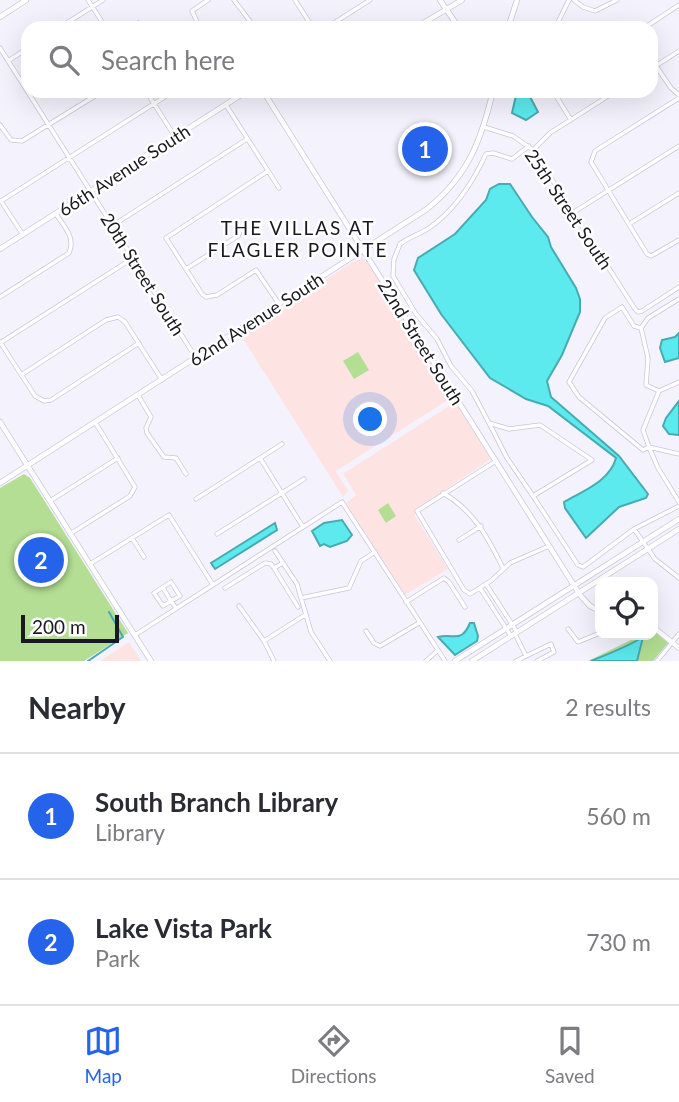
<!DOCTYPE html>
<style>
:root{--surface:#fff;--page:#f7f7f7;--text:#2b2b33;--muted:#7c7c81;--line:#e1e1e2;--accent:#2563eb}
body{margin:0;font-family:Lato,sans-serif;background:var(--page);color:var(--text)}
.controls{position:absolute;right:21px;bottom:21px;display:grid;overflow:hidden;border-radius:14px;box-shadow:0 7px 28px #0002}
.controls button{width:63px;height:63px;display:grid;place-items:center;padding:0;border:0;border-bottom:2px solid var(--line);background:var(--surface);color:var(--text);font:35px sans-serif}
.scale{position:absolute;left:21px;bottom:18px;width:98px;box-sizing:border-box;padding-left:7px;border:4px solid #1a1921;border-top:0;font-size:19px;line-height:24px;white-space:nowrap;color:#1a1921;-webkit-text-stroke:5px #fff;paint-order:stroke}
.you{position:absolute;left:371px;top:420px;width:24px;height:24px;margin:-18px;border:5px solid #fff;border-radius:50%;background:#1a73e8;box-shadow:0 0 0 10px #1a73e833}
.badge{display:grid;place-items:center;width:46px;height:46px;border-radius:50%;background:var(--accent);color:#fff;font-size:23px;font-weight:700}
.pin{position:absolute;translate:-50% -50%;border:4px solid #fff;box-shadow:0 2px 7px #0006}
.list{margin:0;padding:0;list-style:none}
h2{display:flex;justify-content:space-between;align-items:center;height:91px;margin:0;padding:0 28px;font-size:30px}
h2 small{font-size:23px;font-weight:400;color:var(--muted)}
.list li{display:grid;grid-template-columns:46px 1fr auto;gap:21px;align-items:center;box-sizing:border-box;height:126px;padding:0 28px;border-top:2px solid var(--line)}
.list b{display:block;font-size:26px;white-space:nowrap}
.list p{margin:0;font-size:23px;white-space:nowrap;color:var(--muted)}
.list em{font-size:23px;font-style:normal;color:var(--muted)}
.icon{flex:none;width:38px;height:38px;fill:none;stroke:currentColor;stroke-width:2;stroke-linecap:round;stroke-linejoin:round}
.map{position:relative;flex:none;width:679px;height:661px;overflow:hidden}
.search{position:absolute;background:var(--surface);box-shadow:0 7px 28px #0002;left:21px;right:21px;top:21px;height:77px;display:flex;align-items:center;gap:18px;box-sizing:border-box;padding:0 24px;border-radius:21px;color:var(--muted);font-size:26px}
.sheet{height:343px;background:var(--surface)}
nav{display:flex;justify-content:space-around;align-items:center;box-sizing:border-box;height:98px;border-top:2px solid var(--line);background:var(--surface);font-size:19px;color:var(--muted)}
nav a{display:grid;justify-items:center;gap:4px}
nav .on{color:var(--accent)}
.map>svg:first-child{display:block}
.education{fill:#fee3e3}
.green{fill:#b3de93}
.water{fill:#5ceaef;stroke:#48abb1;stroke-width:2}
.lines{fill:none;stroke-linecap:round;stroke-linejoin:round}
.stream{stroke:#48abb1;stroke-width:2}
.street-casing{stroke:#c8c5de;stroke-width:5}
.secondary-casing{stroke:#c8c5de;stroke-width:6}
.street{stroke:#fff;stroke-width:3.5}
.secondary{stroke:#fff;stroke-width:4.5}
.labels{text-anchor:middle;dominant-baseline:central;stroke-width:5;stroke-linejoin:round;paint-order:stroke}
.street-label{font-size:18px;fill:#1a1921;stroke:#fff}
.neighbourhood-label{font-size:19px;letter-spacing:2px;fill:#1a1921;stroke:#fff}
</style>
<div class="map">
<svg width="679" height="661" viewBox="0 0 679 661">
<rect width="100%" height="100%" fill="#f4f3fd"/>
<path class="education" d="M361 257 370 265 451 396 448 400 336 471 348 491 343 497 240 334Z
M454 403 458 406 491 459 415 510V516L448 569 405 595 346 503 356 495 344 475V473Z
M129 642 141 661H100Z"/>
<path class="green" d="M358 352 369 370 354 379 343 361Z
M24 474 30 478 128 633 84 661H0V488Z
M388 503 396 516 386 523 378 510Z
M653 630 668 643 653 661H588L641 635H653Z"/>
<path class="water" d="M517 91H527L538 112 526 120 512 113Z
M499 184H510L532 217 548 237 551 247 576 288 580 299V312L562 355 547 381 551 397 619 456 648 494 646 498 619 507 586 538 565 508 564 502C583 491 610 481 616 458L548 406 526 399 490 378 441 314 414 270 418 258 455 234 486 200 490 189Z
M679 333V358L665 362 660 348 662 340 675 337Z
M679 401V435L669 434 663 426 666 418Z
M342 520 352 535 347 541 330 547 324 544 320 546 312 531 324 523Z
M275 523 277 530 215 569 211 563Z
M470 623H474L478 636 477 641 455 655 438 637C454 633 461 644 470 623Z
M643 637 637 661H591C608 654 627 647 643 637Z"/>
<g class="lines">
<path class="stream" d="M88 661 123 637 109 612"/>
<g class="street-casing">
<path id="street" d="M88 0 106 28
M234 0 255 28
M295 0 313 28
M574 0 583 7 595 11 617 0
M59 28 103 0
M130 28 138 23
M200 28 192 11 208 0
M326 28 370 0
M555 28 569 0
M644 28 679 5
M0 48 196 358
M8 61 28 48
M656 66 671 88 679 95
M651 69 679 51
M146 91 175 137
M553 91 571 120
M679 98 595 151 591 162 647 254 651 256 679 240
M226 105 279 188
M0 125 11 140 22 141 103 91
M484 127 513 136 533 150 635 309 638 312 642 311 679 287
M529 146 512 159 493 153 486 154C473 182 454 211 429 228 420 234 409 237 400 244L394 259 393 276 416 314 437 339 451 366 472 391 489 423 509 429 540 425 592 460 533 496 578 565 583 567 634 529 679 506
M533 150 550 133 616 91
M268 171 166 238 202 294 206 297 217 295 256 270 279 304
M1 201 174 91
M1 201 23 235
M574 212 679 146
M629 224 679 193
M112 226 247 139
M186 269 238 236 240 231
M0 297 69 253C76 238 64 226 56 214
M679 299 648 318 641 328 648 358 646 385 659 391 679 382
M641 328 634 326 622 307 605 318 569 382 579 397 643 450 649 447 658 468 679 502
M0 342 35 396 44 401 51 400 139 343
M0 343 133 258
M21 375 106 320 118 317 125 322 162 380
M659 391 643 430 649 447 679 454
M138 395 151 417 146 428 147 433 164 457 176 458 186 474
M489 423 507 458 533 496
M260 458 303 527
M496 461 417 511 464 590 470 594 492 580 510 563 549 546
M443 493C474 511 487 536 503 568
M196 499 282 444
M50 501 118 458
M634 529 655 559 679 578
M70 534 130 496 135 487 95 422
M217 534 304 479
M132 538 144 557
M459 540 481 526
M275 551 297 584 311 632 330 661
M283 563 274 568 298 607
M90 564 169 515 213 585
M486 584 517 632
M163 588 171 601 180 596 171 582 154 593 163 606 171 601 176 608
M225 588 265 563 271 564 274 568
M480 588 511 636
M301 598 349 588 361 561 375 552
M406 602 444 578 449 582 465 607
M239 606 264 641 274 661
M568 629 578 642 600 633
M366 631 374 643 380 646 419 623
M515 634 526 656 516 661
M135 635 342 502 445 661
M264 641 305 615
M526 656 551 644 554 652 537 661
M426 661 438 650
M657 661 679 634"/>
</g>
<g class="secondary-casing">
<path id="secondary" d="M440 0 459 28
M0 17 26 0
M415 28 462 0
M508 28 517 0
M263 91 580 595 590 606 600 611
M0 249 247 91
M0 422 151 661
M0 483 427 209C468 176 481 141 493 91
M653 627 679 648
M455 661 679 519
M472 661 679 529"/>
</g>
<use href="#street" class="street"/>
<use href="#secondary" class="secondary"/>
</g>
<g class="labels">
<g class="street-label">
<text transform="translate(124 170) rotate(-33)">66th Avenue South</text>
<text transform="translate(569 209) rotate(56)">25th Street South</text>
<text transform="translate(143 274) rotate(58)">20th Street South</text>
<text transform="translate(256 319) rotate(-33)">62nd Avenue South</text>
<text transform="translate(421 342) rotate(58)">22nd Street South</text>
</g>
<g class="neighbourhood-label">
<text x="298" y="227">THE VILLAS AT<tspan x="298" dy="22">FLAGLER POINTE</tspan></text>
</g>
</g>
</svg>
<div class="controls">
<button><svg class="icon" aria-label="locate" viewBox="0 0 24 24"><circle cx="12" cy="12" r="6"/><path d="M12 2v4M12 18v4M2 12h4M18 12h4"/></svg></button>
</div>
<div class="scale">200 m</div>
<div class="you"></div>
<div class="pin badge" style="left:425px;top:149px">1</div>
<div class="pin badge" style="left:41px;top:560px">2</div>
<div class="search"><svg class="icon" aria-label="search" viewBox="0 0 24 24"><circle cx="10" cy="10" r="6"/><path d="M15 15l6 6"/></svg>Search here</div>
</div>
<section class="sheet">
<h2>Nearby<small>2 results</small></h2>
<ul class="list">
<li><span class="badge">1</span><div><b>South Branch Library</b><p>Library</p></div><em>560 m</em></li>
<li><span class="badge">2</span><div><b>Lake Vista Park</b><p>Park</p></div><em>730 m</em></li>
</ul>
</section>
<nav>
<a class="on"><svg class="icon" aria-label="map" viewBox="0 0 24 24"><path d="M3 6l6-2 6 2 6-2v14l-6 2-6-2-6 2zM9 4v14M15 6v14"/></svg>Map</a>
<a><svg class="icon" aria-label="directions" viewBox="0 0 24 24"><path d="M12 3l9 9-9 9-9-9zM9 14v-3h6M13 9l2 2-2 2"/></svg>Directions</a>
<a><svg class="icon" aria-label="saved" viewBox="0 0 24 24"><path d="M7 4h10v16l-5-4-5 4z"/></svg>Saved</a>
</nav>
